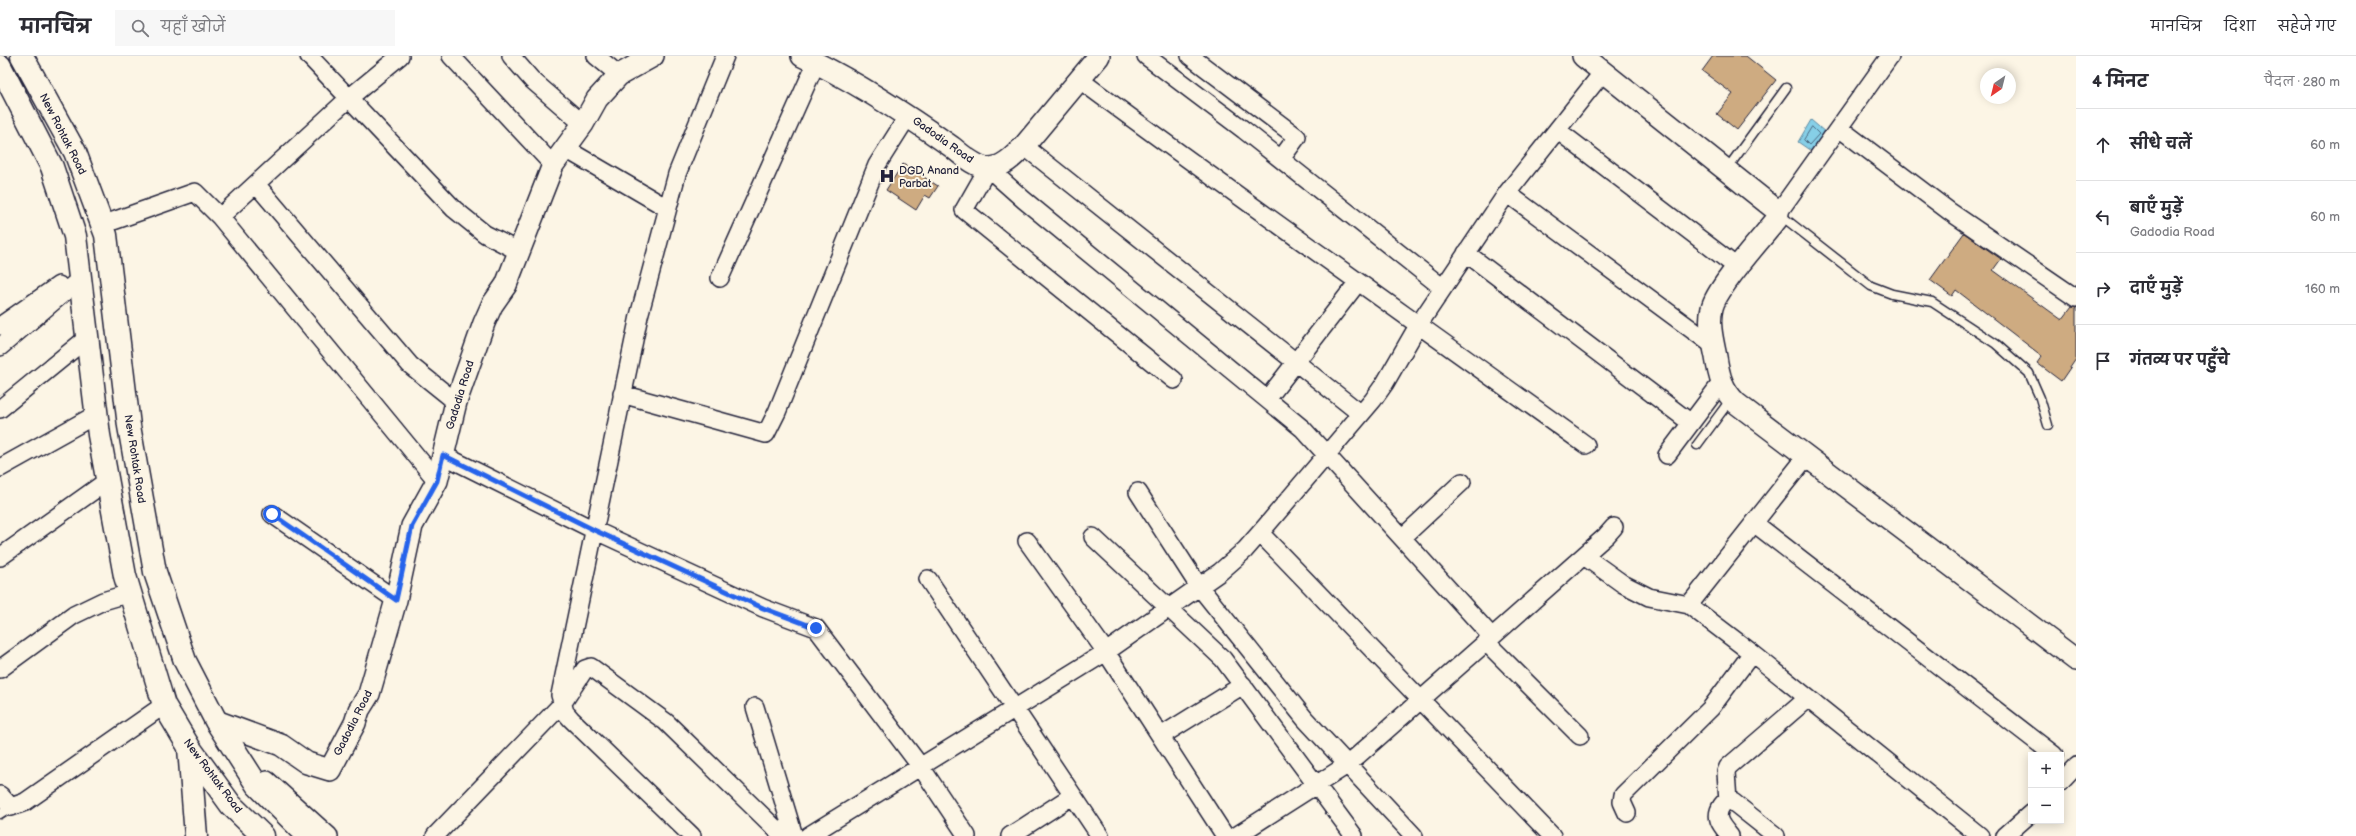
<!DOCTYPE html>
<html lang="hi">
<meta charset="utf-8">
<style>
:root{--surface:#fff;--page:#f7f7f7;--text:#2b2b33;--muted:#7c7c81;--line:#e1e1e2}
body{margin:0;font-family:"Balsamiq Sans","Playpen Sans Deva",sans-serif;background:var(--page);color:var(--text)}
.controls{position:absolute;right:12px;bottom:12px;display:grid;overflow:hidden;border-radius:0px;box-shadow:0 2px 10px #0003}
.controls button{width:36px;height:36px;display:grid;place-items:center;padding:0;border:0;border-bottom:1px solid var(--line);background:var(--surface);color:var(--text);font:20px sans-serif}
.compass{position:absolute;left:1980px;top:12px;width:36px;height:36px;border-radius:50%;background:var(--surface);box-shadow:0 2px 10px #0003;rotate:215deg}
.stop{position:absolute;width:12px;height:12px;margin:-9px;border:3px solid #2563eb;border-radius:50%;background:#fff}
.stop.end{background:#2563eb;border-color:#fff;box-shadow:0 1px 4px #0008}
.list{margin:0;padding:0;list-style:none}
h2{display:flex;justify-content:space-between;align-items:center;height:52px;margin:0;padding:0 16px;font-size:17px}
h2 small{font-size:13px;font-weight:400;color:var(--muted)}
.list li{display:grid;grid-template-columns:26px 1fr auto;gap:12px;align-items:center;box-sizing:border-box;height:72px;padding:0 16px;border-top:1px solid var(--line)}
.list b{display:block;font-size:15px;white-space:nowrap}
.list p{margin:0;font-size:13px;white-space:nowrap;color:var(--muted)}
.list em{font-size:13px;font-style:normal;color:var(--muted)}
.icon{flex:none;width:22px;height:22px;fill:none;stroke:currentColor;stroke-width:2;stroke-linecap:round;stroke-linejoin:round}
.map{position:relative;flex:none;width:2076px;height:780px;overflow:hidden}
header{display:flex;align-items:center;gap:24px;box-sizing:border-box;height:56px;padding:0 20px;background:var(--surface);border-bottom:1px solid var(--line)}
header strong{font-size:19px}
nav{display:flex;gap:22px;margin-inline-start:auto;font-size:14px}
.search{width:280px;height:36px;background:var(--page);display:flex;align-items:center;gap:10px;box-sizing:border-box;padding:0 14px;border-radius:0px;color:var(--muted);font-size:15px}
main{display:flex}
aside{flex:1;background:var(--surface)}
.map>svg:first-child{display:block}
.water{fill:#86cfe7;stroke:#5e8aa2}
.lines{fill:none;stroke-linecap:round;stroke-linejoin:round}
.shore{stroke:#4a6780;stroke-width:1}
.building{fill:#ceab81;stroke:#22223b}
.service-casing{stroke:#22223b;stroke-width:11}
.minor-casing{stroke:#22223b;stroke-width:20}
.tertiary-casing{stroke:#22223b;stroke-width:24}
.primary-casing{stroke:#22223b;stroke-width:25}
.service{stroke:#fcf5e5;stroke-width:8}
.minor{stroke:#fcf5e5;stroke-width:17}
.tertiary{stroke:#fcf5e5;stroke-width:21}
.primary{stroke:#fcf5e5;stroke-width:22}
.route{stroke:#2563eb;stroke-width:5}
.labels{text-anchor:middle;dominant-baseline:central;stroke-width:4;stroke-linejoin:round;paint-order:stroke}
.street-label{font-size:11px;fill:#22223b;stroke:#fcf5e5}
.poi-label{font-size:11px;fill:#22223b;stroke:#fcf5e5;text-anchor:start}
</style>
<header>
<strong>मानचित्र</strong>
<div class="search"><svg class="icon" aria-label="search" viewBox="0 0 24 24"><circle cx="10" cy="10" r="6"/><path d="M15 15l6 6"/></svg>यहाँ खोजें</div>
<nav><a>मानचित्र</a><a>दिशा</a><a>सहेजे गए</a></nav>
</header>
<main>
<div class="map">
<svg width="2076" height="780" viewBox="0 0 2076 780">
<rect width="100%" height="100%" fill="#fcf5e5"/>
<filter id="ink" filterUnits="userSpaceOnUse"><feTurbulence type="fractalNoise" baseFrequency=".025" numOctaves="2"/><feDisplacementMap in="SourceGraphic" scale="8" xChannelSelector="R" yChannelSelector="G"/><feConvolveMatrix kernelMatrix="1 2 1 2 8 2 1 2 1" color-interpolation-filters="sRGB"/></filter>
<g filter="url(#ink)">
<path class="water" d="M1811 64 1826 77 1811 95 1798 86Z"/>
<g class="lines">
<path class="shore" d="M1812 71 1819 78 1809 89 1804 84Z"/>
</g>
<path class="building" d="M1713 0H1746L1776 24 1737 74 1717 58 1733 38 1702 15Z
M903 108 938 130 930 142 925 139 916 154 886 134Z
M1964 177 2001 203 1993 214 2062 264 2072 251 2076 252V303L2061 325 2037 307 2042 300 1956 234 1952 240 1930 224Z"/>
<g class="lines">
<g class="service-casing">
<path id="service" d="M1727 113 1786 32
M1779 158 1871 230 1892 238 1932 246 1996 288 2029 317 2040 342 2048 369
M1697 389 1731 343
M0 758 11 751"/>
</g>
<g class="minor-casing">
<path id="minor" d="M309 0 454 153 485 178 520 196
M451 0 553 109
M511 0 532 24 583 68
M596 0 619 19
M1146 0 1244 74 1443 232
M1190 0 1297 81 1281 103
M1080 24C1247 148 1417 267 1586 389
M1839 72 1949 155 2076 242
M1557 74 1738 212
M1024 90 1361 358
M566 93 667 152
M256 128 410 309 456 346
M1507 137 1714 290
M1778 157 1890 0
M220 161 349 42 400 0
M102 169 195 136 220 161 437 425
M1466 197 1691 367
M720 222 816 7
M0 270 59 229
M0 291 80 223
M1174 324 964 154 988 112 1024 144 1303 373 1492 581
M622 338 766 378 777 356 877 109 908 60
M1268 342 1358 226
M0 353 87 282
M443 399 594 474 763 552 816 572 921 711 967 780
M1667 399 1721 327
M0 412 97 358
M1138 436 1198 529 1305 663 1414 780
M272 458 396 544
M1754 467 2054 699
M1260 477 1552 780
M1093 481 1223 603 1354 780
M1402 482 1462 426
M1027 485 1106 596 1225 780
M1584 500 1623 528 1649 541 1689 549 1752 597 1980 780
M0 501 107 425
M928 523 1100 780
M1689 549 1807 400
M1486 586 1580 680
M0 613 74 559 103 545 130 537
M755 651 794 780
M1161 680 1243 629
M267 724 329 780
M2061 726 2076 710
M0 739 11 751 25 746 164 649
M1728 745 1726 716 1728 711 1808 642
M1627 757 1622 746 1623 739 1711 652 1752 597
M435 780 562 648 585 613 591 611 666 666 783 780
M692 780 571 663 565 656 560 639 639 260 677 118 725 0
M808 780 1106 596 1220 516 1245 494 1266 470 1373 344 1385 327 1419 268 1507 137 1603 16
M1010 780 1072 740
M1236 780 1347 709 1606 480 1614 471
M1730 780C1722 770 1713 762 1722 749 1725 745 1728 745 1733 746L1776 780
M2005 780 2031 757"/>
</g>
<g class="tertiary-casing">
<path id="tertiary" d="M802 0C855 25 904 57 952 91 962 99 976 112 989 112 1003 112 1015 99 1024 90L1099 0
M1583 0 1775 153 1778 157 1777 163C1762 182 1716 232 1712 252 1708 267 1713 286 1716 301 1719 320 1722 333 1736 347L2076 604
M216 665 281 689 307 707 330 714 355 667 359 654 369 638 396 544 412 470 437 425 456 346 484 267 492 249 506 229 553 109 583 68 597 43 619 19 653 0"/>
</g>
<g class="primary-casing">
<path id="primary" d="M22 0 75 96 106 179 129 370 155 516 185 605 216 665 257 729 308 780
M0 10 52 111 75 180 99 379 125 520 164 649 189 691 231 749 263 780
M189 692 196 780"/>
</g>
<use href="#service" class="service"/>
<use href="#minor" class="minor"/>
<use href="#tertiary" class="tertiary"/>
<use href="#primary" class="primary"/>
</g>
</g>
<g class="lines" filter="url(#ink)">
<path class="route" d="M272 458 396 544 412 470 437 425 443 399 594 474 763 552 816 572"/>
</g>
<defs>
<g id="hospital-bare" transform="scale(1.2)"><path d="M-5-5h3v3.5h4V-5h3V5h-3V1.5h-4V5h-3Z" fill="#22223b" stroke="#fcf5e5" stroke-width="2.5" paint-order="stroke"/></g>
</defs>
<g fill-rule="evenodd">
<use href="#hospital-bare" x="887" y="120"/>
</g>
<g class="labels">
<g class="street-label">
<text transform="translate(63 78) rotate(63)">New Rohtak Road</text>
<text transform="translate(943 84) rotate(35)">Gadodia Road</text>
<text transform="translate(460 339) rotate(-73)">Gadodia Road</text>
<text transform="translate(135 403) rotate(81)">New Rohtak Road</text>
<text transform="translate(353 667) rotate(-63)">Gadodia Road</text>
<text transform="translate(213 720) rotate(53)">New Rohtak Road</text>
</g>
<g class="poi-label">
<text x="899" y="114">DGD, Anand<tspan x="899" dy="13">Parbat</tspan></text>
</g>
</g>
</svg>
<div class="controls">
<button>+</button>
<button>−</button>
</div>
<svg class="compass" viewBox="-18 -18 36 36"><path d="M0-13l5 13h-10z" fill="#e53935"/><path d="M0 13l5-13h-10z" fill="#7c7c81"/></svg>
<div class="stop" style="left:272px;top:458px"></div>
<div class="stop end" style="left:816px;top:572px"></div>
</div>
<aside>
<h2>4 मिनट<small>पैदल · 280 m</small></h2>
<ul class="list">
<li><svg class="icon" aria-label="ahead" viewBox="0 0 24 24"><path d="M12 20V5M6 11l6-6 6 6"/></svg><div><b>सीधे चलें</b></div><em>60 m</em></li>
<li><svg class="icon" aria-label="left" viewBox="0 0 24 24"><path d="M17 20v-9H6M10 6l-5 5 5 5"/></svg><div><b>बाएँ मुड़ें</b><p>Gadodia Road</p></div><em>60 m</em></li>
<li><svg class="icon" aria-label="right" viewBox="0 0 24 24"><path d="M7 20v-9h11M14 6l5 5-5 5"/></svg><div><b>दाएँ मुड़ें</b></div><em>160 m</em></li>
<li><svg class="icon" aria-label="arrive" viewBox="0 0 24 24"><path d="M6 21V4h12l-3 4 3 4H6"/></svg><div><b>गंतव्य पर पहुँचे</b></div></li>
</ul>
</aside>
</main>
